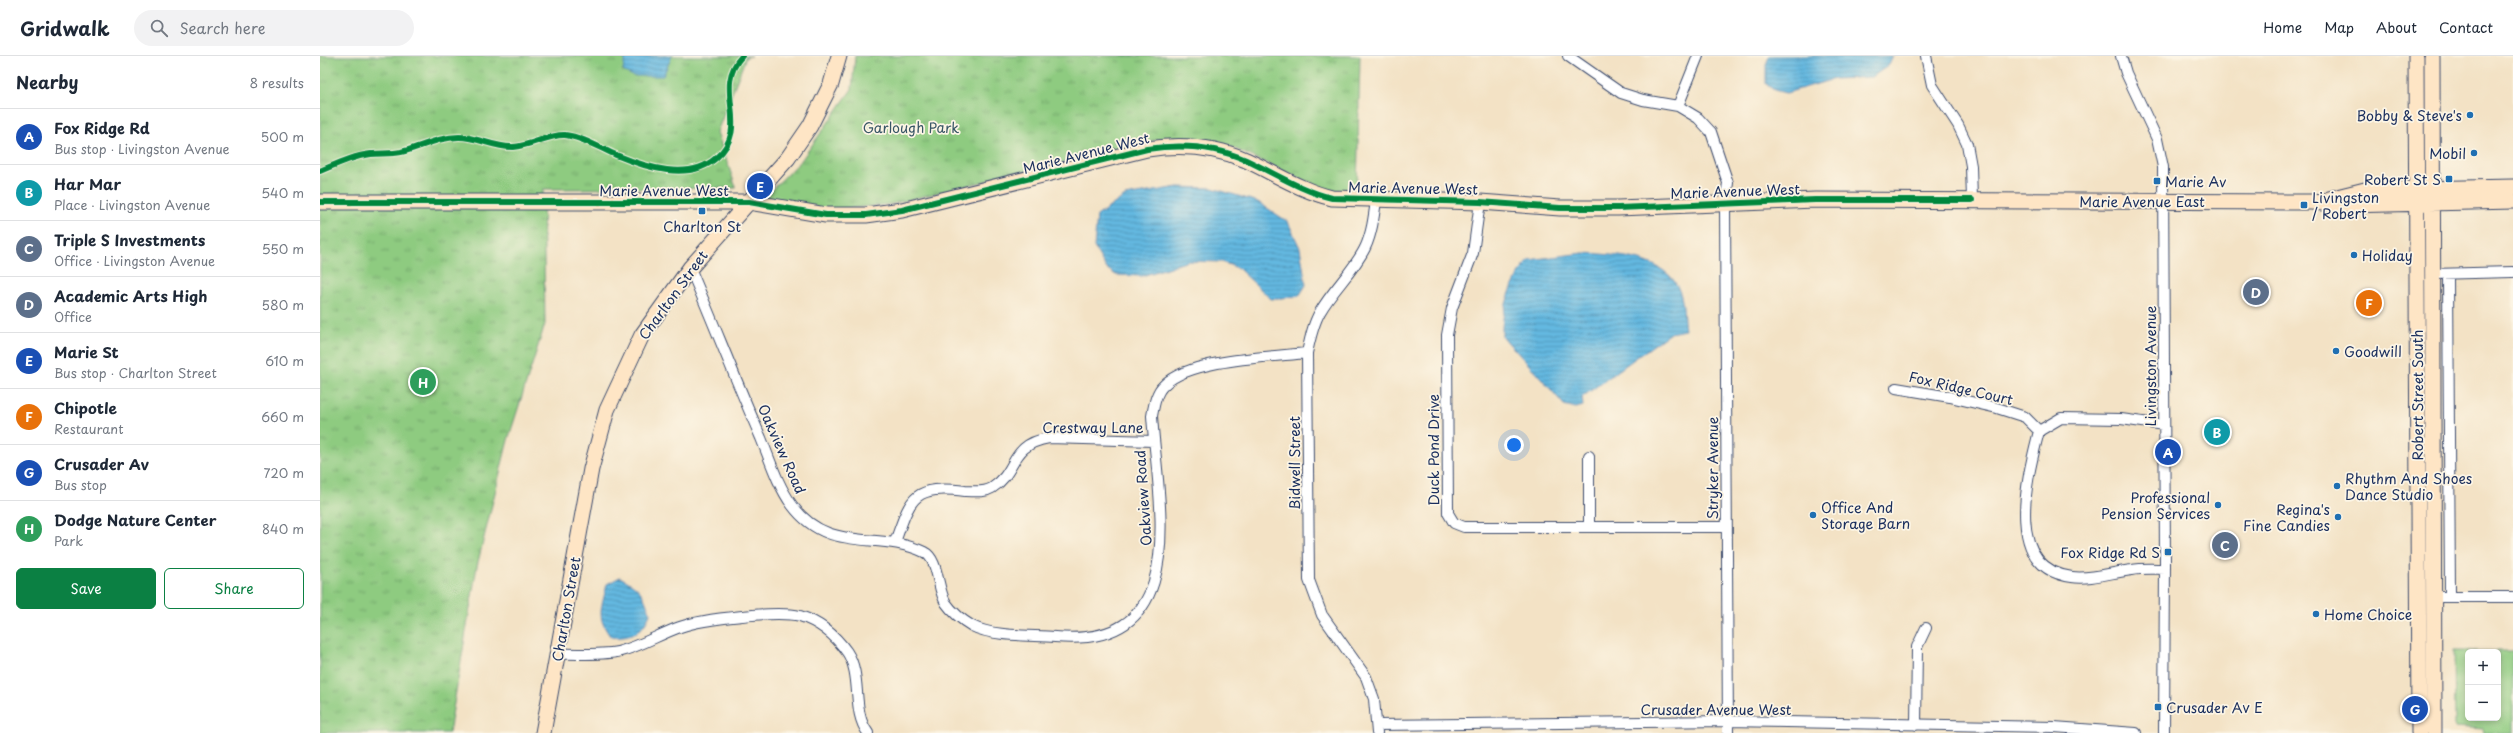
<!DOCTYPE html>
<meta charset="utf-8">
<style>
:root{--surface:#fff;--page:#f2f2f3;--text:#1f2937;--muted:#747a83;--line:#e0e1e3;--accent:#0b8043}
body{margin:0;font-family:"Playpen Sans",sans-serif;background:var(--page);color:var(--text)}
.controls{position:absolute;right:12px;bottom:12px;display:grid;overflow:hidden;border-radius:6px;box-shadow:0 2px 6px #0003}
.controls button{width:36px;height:36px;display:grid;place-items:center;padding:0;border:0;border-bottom:1px solid var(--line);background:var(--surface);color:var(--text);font:20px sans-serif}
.you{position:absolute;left:1194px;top:389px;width:14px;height:14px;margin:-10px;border:3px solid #fff;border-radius:50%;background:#1a73e8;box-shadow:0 0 0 6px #1a73e833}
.badge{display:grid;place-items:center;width:26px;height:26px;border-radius:50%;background:var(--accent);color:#fff;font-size:13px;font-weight:700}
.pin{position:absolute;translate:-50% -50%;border:2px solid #fff;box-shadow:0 1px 4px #0006}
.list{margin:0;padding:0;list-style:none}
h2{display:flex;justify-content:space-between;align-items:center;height:52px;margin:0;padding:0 16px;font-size:17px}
h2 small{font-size:13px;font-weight:400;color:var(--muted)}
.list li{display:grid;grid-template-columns:26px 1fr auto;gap:12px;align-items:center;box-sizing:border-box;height:56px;padding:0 16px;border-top:1px solid var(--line)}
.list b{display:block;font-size:15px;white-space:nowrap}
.list p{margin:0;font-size:13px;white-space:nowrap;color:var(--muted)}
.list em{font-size:13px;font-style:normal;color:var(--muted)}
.actions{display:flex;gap:8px;padding:12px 16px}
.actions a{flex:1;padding:9px 0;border:1px solid var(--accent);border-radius:6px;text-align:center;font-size:14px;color:var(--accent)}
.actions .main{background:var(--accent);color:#fff}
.icon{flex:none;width:22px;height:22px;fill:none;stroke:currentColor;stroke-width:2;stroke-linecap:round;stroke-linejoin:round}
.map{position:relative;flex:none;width:2193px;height:677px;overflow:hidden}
header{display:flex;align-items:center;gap:24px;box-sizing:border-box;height:56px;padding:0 20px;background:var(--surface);border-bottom:1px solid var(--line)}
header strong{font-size:19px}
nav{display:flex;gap:22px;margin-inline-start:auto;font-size:14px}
.search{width:280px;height:36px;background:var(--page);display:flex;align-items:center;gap:10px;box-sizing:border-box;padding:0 14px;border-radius:22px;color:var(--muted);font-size:15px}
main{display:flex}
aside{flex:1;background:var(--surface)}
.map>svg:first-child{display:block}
.green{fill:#8ecb80;stroke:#547d6f;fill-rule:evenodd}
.park{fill:url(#park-tufts);stroke:#547d6f}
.water{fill:url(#water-rules);stroke:#3f749f}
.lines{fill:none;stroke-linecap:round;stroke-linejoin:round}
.street-casing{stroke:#3b4a6d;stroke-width:12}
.secondary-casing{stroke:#3b4a6d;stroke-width:17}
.street{stroke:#fff;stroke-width:10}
.secondary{stroke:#fee5c5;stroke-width:15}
.cycleway-casing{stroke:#fcf5e5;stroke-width:8}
.cycleway{stroke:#00873e;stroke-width:6}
.poi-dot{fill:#1f6fb2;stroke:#fcf5e5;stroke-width:1.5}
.labels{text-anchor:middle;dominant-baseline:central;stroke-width:3.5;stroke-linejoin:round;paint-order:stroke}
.poi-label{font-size:14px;fill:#1b2f5e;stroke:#fcf5e5;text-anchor:start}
.park-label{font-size:14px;fill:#385666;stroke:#fcf5e5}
.street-label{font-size:14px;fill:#1b2f5e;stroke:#fcf5e5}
</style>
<header>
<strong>Gridwalk</strong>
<div class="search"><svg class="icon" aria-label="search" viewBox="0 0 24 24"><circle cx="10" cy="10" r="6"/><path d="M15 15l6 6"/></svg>Search here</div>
<nav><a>Home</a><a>Map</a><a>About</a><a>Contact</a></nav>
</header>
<main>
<aside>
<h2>Nearby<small>8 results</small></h2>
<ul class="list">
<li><span class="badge" style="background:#1a4fb4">A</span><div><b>Fox Ridge Rd</b><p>Bus stop · Livingston Avenue</p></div><em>500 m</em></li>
<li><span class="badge" style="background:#0f9aa8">B</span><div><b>Har Mar</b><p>Place · Livingston Avenue</p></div><em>540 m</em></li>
<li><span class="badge" style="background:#5c6f8a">C</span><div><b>Triple S Investments</b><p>Office · Livingston Avenue</p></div><em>550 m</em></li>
<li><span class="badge" style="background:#5c6f8a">D</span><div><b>Academic Arts High</b><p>Office</p></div><em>580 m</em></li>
<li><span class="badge" style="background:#1a4fb4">E</span><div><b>Marie St</b><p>Bus stop · Charlton Street</p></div><em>610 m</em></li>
<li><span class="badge" style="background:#e8710a">F</span><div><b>Chipotle</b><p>Restaurant</p></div><em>660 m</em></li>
<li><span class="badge" style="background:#1a4fb4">G</span><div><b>Crusader Av</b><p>Bus stop</p></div><em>720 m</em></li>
<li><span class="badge" style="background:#2e9e5b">H</span><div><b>Dodge Nature Center</b><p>Park</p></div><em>840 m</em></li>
</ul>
<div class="actions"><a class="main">Save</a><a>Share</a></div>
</aside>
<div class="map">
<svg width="2193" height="677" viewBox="0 0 2193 677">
<defs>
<pattern id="park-tufts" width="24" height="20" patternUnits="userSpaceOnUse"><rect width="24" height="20" fill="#8ecb80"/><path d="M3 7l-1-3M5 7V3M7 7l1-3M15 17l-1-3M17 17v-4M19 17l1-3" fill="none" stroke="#73a56c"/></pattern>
<pattern id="water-rules" width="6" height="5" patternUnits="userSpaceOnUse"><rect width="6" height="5" fill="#63b8e0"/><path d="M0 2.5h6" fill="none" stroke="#5196b9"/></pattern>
</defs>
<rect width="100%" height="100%" fill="#fcf5e5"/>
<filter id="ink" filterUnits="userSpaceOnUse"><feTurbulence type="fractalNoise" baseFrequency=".025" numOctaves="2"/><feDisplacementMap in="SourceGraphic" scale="8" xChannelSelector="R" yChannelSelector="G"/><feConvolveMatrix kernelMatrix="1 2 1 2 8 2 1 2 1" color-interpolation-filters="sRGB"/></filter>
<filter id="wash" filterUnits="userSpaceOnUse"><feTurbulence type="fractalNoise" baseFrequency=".012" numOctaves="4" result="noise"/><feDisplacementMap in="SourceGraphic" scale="16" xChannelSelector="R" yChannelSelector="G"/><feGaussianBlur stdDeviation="0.9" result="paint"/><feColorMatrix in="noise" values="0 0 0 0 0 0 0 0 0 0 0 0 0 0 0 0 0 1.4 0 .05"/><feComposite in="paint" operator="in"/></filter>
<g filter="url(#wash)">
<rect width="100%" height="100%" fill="#f3e2c5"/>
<path class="green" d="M2134 595H2193V677H2164L2163 673 2135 671ZM2148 596H2178V662H2148Z"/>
<path class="park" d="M0 0H432L426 1 397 76 416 132 223 133 225 268 188 384 157 510 129 677H0Z
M535 0H1040L1037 137 1003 133 911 91 875 82 855 81 830 85 571 148 503 155 444 141 480 106 532 33Z"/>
<path class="water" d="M307 0H352L343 20H313L303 15 305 1Z
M1449 0H1573L1569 9 1552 21 1514 23 1466 37 1454 34 1446 28V9Z
M858 131 892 132 938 146 968 166 980 192 986 229 979 240 951 243 918 212 902 206 868 205 822 220 796 219 786 212 774 191 777 160 805 140Z
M1263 197C1294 199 1349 200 1360 237 1364 248 1363 262 1365 274L1350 277 1262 341 1263 350 1256 352 1244 349 1222 323 1182 280C1181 253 1192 225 1209 204Z
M300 521C320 532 323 536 330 558 323 576 311 583 291 581 275 560 282 552 287 528Z"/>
</g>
<g filter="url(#ink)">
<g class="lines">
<g class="street-casing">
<path id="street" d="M1248 0 1301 37 1323 44 1358 50 1378 62 1391 76 1408 127 1405 147 1408 677
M1606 0 1612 29 1638 69 1647 88 1651 110 1652 144
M1801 0 1806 17 1837 83 1843 111 1845 508 1844 677
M1358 50 1378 0
M1056 144C1054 160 1052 177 1045 192 1033 216 1013 233 1000 256 993 268 990 283 987 297L989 524 1002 559 1046 621 1054 643 1057 677
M1160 146 1153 197 1132 252 1127 279 1128 457 1134 467 1144 471H1407
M370 212C394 268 416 325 441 382 450 404 458 430 472 449 509 499 557 474 604 496 619 503 617 534 626 547 633 557 642 564 652 570 673 581 711 579 735 581 874 594 838 448 832 360 834 349 836 336 844 329 869 303 951 301 987 297
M2113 218 2193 216
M2128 218 2130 541
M1576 332 1630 341 1677 352 1705 361 1719 375
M1844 369 1801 363 1741 362 1719 375C1708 419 1682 512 1752 521 1770 524 1793 516 1812 514 1823 512 1834 513 1845 513
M1269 400V471
M575 486C591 441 593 429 645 435 654 435 664 437 672 432 699 415 688 389 729 382L834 385
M2114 541H2193
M237 598C256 597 284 600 301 595 321 590 340 578 360 571 382 563 458 554 480 560 499 566 515 579 527 596 543 620 531 655 548 677
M1057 669 1407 665 1734 671 1816 677
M1596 669 1597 591 1606 572"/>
</g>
<g class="secondary-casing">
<path id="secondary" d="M2096 0 2099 677
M2112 0 2114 677
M2009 143 2045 134 2193 131
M0 146H429L506 159H546L582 154 827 93C860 88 894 90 926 104 954 117 982 135 1012 142L1160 146 1240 152H1298L1495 144 1991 146 2026 149 2193 145
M223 677 271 413 287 354 322 279 370 212 468 102 490 70 511 28 519 0"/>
</g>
<use href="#street" class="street"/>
<use href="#secondary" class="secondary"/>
<g class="cycleway-casing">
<path id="cycleway" d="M0 115C17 108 33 100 51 98 61 97 72 98 81 96 101 91 119 81 139 81 158 81 175 92 193 91 211 90 229 78 245 79 262 81 280 92 296 99 325 111 369 126 396 102 433 70 391 33 422 0
M0 146H429L506 159H546L582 154 827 93C860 88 894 90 926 104 954 117 982 135 1012 142L1160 146 1240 152H1298L1495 144H1652"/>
</g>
<use href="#cycleway" class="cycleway"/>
</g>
</g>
<g class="poi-dot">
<circle cx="2150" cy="59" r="4"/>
<circle cx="2154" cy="97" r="4"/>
<rect x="2125" y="119" width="8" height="8" rx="2"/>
<rect x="1833" y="121" width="8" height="8" rx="2"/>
<rect x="1980" y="145" width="8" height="8" rx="2"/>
<rect x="378" y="151" width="8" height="8" rx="2"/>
<circle cx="2034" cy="199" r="4"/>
<circle cx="2016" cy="295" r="4"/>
<circle cx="2017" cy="430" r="4"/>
<circle cx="1898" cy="449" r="4"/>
<circle cx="1493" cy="459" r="4"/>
<circle cx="2018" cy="461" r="4"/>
<rect x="1844" y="492" width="8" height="8" rx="2"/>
<circle cx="1996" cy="558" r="4"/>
<rect x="1834" y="647" width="8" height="8" rx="2"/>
</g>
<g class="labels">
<g class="poi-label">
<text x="2142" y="59" text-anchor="end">Bobby &amp; Steve's</text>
<text x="2146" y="97" text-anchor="end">Mobil</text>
<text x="2121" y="123" text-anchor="end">Robert St S</text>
<text x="1845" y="125">Marie Av</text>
<text x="1992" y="141">Livingston<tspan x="1992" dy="16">/ Robert</tspan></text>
<text x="382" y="170" text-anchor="middle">Charlton St</text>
<text x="2042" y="199">Holiday</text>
<text x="2024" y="295">Goodwill</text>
<text x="2025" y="422">Rhythm And Shoes<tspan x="2025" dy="16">Dance Studio</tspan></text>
<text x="1890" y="441" text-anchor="end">Professional<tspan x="1890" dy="16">Pension Services</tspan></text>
<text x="1501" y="451">Office And<tspan x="1501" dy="16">Storage Barn</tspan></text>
<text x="2010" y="453" text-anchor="end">Regina's<tspan x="2010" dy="16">Fine Candies</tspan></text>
<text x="1840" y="496" text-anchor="end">Fox Ridge Rd S</text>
<text x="2004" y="558">Home Choice</text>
<text x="1846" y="651">Crusader Av E</text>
</g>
<g class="park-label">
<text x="591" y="71">Garlough Park</text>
</g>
<g class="street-label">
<text transform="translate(766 97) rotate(-14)">Marie Avenue West</text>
<text transform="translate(1093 132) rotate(1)">Marie Avenue West</text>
<text x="344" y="134">Marie Avenue West</text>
<text transform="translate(1415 135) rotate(-2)">Marie Avenue West</text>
<text x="1822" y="145">Marie Avenue East</text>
<text transform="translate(353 239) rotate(-54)">Charlton Street</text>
<text transform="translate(1830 310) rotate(-90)">Livingston Avenue</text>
<text transform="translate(1641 332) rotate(13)">Fox Ridge Court</text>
<text transform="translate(2097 339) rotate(-90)">Robert Street South</text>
<text x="773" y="371">Crestway Lane</text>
<text transform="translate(462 393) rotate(66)">Oakview Road</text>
<text transform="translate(1113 394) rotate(-90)">Duck Pond Drive</text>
<text transform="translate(974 407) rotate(-90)">Bidwell Street</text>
<text transform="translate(1392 412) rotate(-90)">Stryker Avenue</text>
<text transform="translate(823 442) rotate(-94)">Oakview Road</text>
<text transform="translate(246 553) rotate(-80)">Charlton Street</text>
<text x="1396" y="653">Crusader Avenue West</text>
</g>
</g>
</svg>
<div class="controls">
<button>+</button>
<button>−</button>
</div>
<div class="you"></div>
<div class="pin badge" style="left:1848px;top:396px;background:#1a4fb4">A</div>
<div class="pin badge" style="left:1897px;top:376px;background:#0f9aa8">B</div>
<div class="pin badge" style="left:1905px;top:489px;background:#5c6f8a">C</div>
<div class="pin badge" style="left:1936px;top:236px;background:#5c6f8a">D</div>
<div class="pin badge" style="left:440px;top:130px;background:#1a4fb4">E</div>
<div class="pin badge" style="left:2049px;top:247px;background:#e8710a">F</div>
<div class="pin badge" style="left:2095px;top:653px;background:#1a4fb4">G</div>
<div class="pin badge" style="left:103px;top:326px;background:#2e9e5b">H</div>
</div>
</main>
